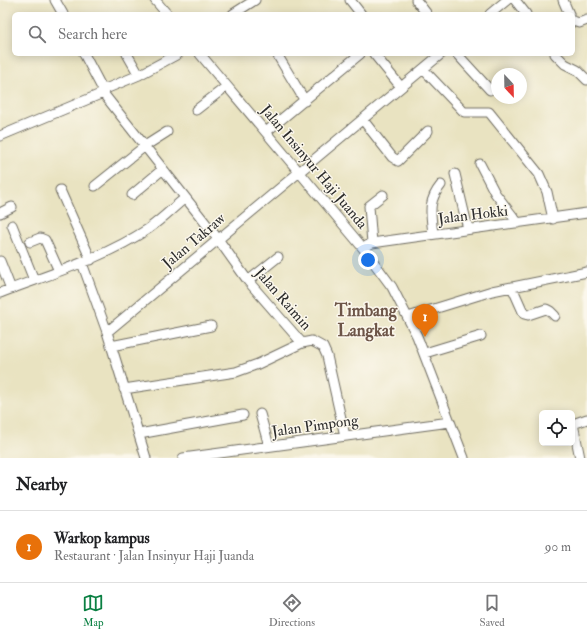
<!DOCTYPE html>
<meta charset="utf-8">
<style>
:root{--surface:#fff;--page:#f6f6f6;--text:#202124;--muted:#757577;--line:#e0e0e0;--accent:#0b8043}
body{margin:0;font-family:"IM FELL Double Pica",serif;background:var(--page);color:var(--text)}
.controls{position:absolute;right:12px;bottom:12px;display:grid;overflow:hidden;border-radius:6px;box-shadow:0 2px 10px #0003}
.controls button{width:36px;height:36px;display:grid;place-items:center;padding:0;border:0;border-bottom:1px solid var(--line);background:var(--surface);color:var(--text);font:20px sans-serif}
.compass{position:absolute;left:491px;top:68px;width:36px;height:36px;border-radius:50%;background:var(--surface);box-shadow:0 2px 10px #0003;rotate:158deg}
.you{position:absolute;left:368px;top:260px;width:14px;height:14px;margin:-10px;border:3px solid #fff;border-radius:50%;background:#1a73e8;box-shadow:0 0 0 6px #1a73e833}
.badge{display:grid;place-items:center;width:26px;height:26px;border-radius:50%;background:var(--accent);color:#fff;font-size:13px;font-weight:700}
.pin{position:absolute;translate:-50% -33px;filter:drop-shadow(0 1px 2px #0008)}
.pin::after{content:'';position:absolute;top:21px;width:14px;height:12px;background:inherit;clip-path:polygon(0 0,100% 0,50% 100%)}
.list{margin:0;padding:0;list-style:none}
h2{display:flex;justify-content:space-between;align-items:center;height:52px;margin:0;padding:0 16px;font-size:17px}
h2 small{font-size:13px;font-weight:400;color:var(--muted)}
.list li{display:grid;grid-template-columns:26px 1fr auto;gap:12px;align-items:center;box-sizing:border-box;height:72px;padding:0 16px;border-top:1px solid var(--line)}
.list b{display:block;font-size:15px;white-space:nowrap}
.list p{margin:0;font-size:13px;white-space:nowrap;color:var(--muted)}
.list em{font-size:13px;font-style:normal;color:var(--muted)}
.icon{flex:none;width:22px;height:22px;fill:none;stroke:currentColor;stroke-width:2;stroke-linecap:round;stroke-linejoin:round}
.map{position:relative;flex:none;width:587px;height:458px;overflow:hidden}
.search{position:absolute;background:var(--surface);box-shadow:0 2px 10px #0003;left:12px;right:12px;top:12px;height:44px;display:flex;align-items:center;gap:10px;box-sizing:border-box;padding:0 14px;border-radius:6px;color:var(--muted);font-size:15px}
.sheet{height:124px;background:var(--surface)}
nav{display:flex;justify-content:space-around;align-items:center;box-sizing:border-box;height:56px;border-top:1px solid var(--line);background:var(--surface);font-size:11px;color:var(--muted)}
nav a{display:grid;justify-items:center;gap:2px}
nav .on{color:var(--accent)}
.map>svg:first-child{display:block}
.lines{fill:none;stroke-linecap:round;stroke-linejoin:round}
.minor-casing{stroke:#6e6b60;stroke-width:11}
.minor{stroke:#fff;stroke-width:9}
.labels{text-anchor:middle;dominant-baseline:central;stroke-width:3;stroke-linejoin:round;paint-order:stroke}
.street-label{font-size:15px;fill:#2b2b2b;stroke:#fbf7ec}
.quarter-label{font-size:17px;font-weight:bold;fill:#6d5548;stroke:#fbf7ec}
</style>
<div class="map">
<svg width="587" height="458" viewBox="0 0 587 458">
<rect width="100%" height="100%" fill="#fbf7ec"/>
<filter id="ink" filterUnits="userSpaceOnUse"><feTurbulence type="fractalNoise" baseFrequency=".025" numOctaves="2"/><feDisplacementMap in="SourceGraphic" scale="8" xChannelSelector="R" yChannelSelector="G"/><feConvolveMatrix kernelMatrix="1 2 1 2 8 2 1 2 1" color-interpolation-filters="sRGB"/></filter>
<filter id="wash" filterUnits="userSpaceOnUse"><feTurbulence type="fractalNoise" baseFrequency=".012" numOctaves="4" result="noise"/><feDisplacementMap in="SourceGraphic" scale="16" xChannelSelector="R" yChannelSelector="G"/><feGaussianBlur stdDeviation="0.9" result="paint"/><feColorMatrix in="noise" values="0 0 0 0 0 0 0 0 0 0 0 0 0 0 0 0 0 1.4 0 .05"/><feComposite in="paint" operator="in"/></filter>
<g filter="url(#wash)">
<rect width="100%" height="100%" fill="#e9e3c1"/>
</g>
<g filter="url(#ink)">
<g class="lines">
<g class="minor-casing">
<path id="minor" d="M55 0 63 14
M155 0 167 14
M350 0 361 14
M416 0 427 14
M515 0 526 14
M563 0 569 14
M233 14 255 0
M490 14 507 0
M573 21 579 23 587 20
M84 54 103 90
M127 54 139 75
M200 54 363 248 392 287 417 336 464 458
M374 54 401 87
M457 54 490 90
M555 54 565 64 577 70 587 80
M278 56 305 101
M423 69 464 112H489L539 174 547 192 553 219
M103 93 218 239 248 281 302 343
M196 110 227 86
M363 120 392 157 398 161 428 131
M266 132 360 54
M0 136 103 93V90L139 75 178 54
M480 164 495 193 518 223
M455 174 468 229
M95 186 145 146 167 132
M60 190 91 260
M132 195 163 169
M0 213 12 207
M12 225 34 280
M433 234C431 214 427 202 441 185
M30 242 40 238 45 240 59 271
M372 243 369 206 383 195
M363 248 372 243 587 213
M0 261 11 289
M82 263 107 332 146 458
M248 281 278 257
M512 287 524 314 528 315 546 309 550 311 555 316
M0 293C50 274 102 259 148 229 161 220 173 208 185 198
M408 317 492 291 587 272
M107 332 441 54
M111 346 211 326
M425 353 481 336
M124 389 236 372 258 364 302 343 312 341 323 347 327 356 345 436
M260 414 269 446
M139 434 243 415
M183 458 450 422
M580 458 573 424 587 419"/>
</g>
<use href="#minor" class="minor"/>
</g>
</g>
<g class="labels">
<g class="street-label">
<text transform="translate(314 167) rotate(50)">Jalan Insinyur Haji Juanda</text>
<text transform="translate(473 215) rotate(-7)">Jalan Hokki</text>
<text transform="translate(194 241) rotate(-40)">Jalan Takraw</text>
<text transform="translate(283 299) rotate(49)">Jalan Raimin</text>
<text transform="translate(315 426) rotate(-8)">Jalan Pimpong</text>
</g>
<g class="quarter-label">
<text x="366" y="310">Timbang<tspan x="366" dy="20">Langkat</tspan></text>
</g>
</g>
</svg>
<div class="controls">
<button><svg class="icon" aria-label="locate" viewBox="0 0 24 24"><circle cx="12" cy="12" r="6"/><path d="M12 2v4M12 18v4M2 12h4M18 12h4"/></svg></button>
</div>
<svg class="compass" viewBox="-18 -18 36 36"><path d="M0-13l5 13h-10z" fill="#e53935"/><path d="M0 13l5-13h-10z" fill="#757577"/></svg>
<div class="you"></div>
<div class="pin badge" style="left:425px;top:337px;background:#e8710a">1</div>
<div class="search"><svg class="icon" aria-label="search" viewBox="0 0 24 24"><circle cx="10" cy="10" r="6"/><path d="M15 15l6 6"/></svg>Search here</div>
</div>
<section class="sheet">
<h2>Nearby<small></small></h2>
<ul class="list">
<li><span class="badge" style="background:#e8710a">1</span><div><b>Warkop kampus</b><p>Restaurant · Jalan Insinyur Haji Juanda</p></div><em>90 m</em></li>
</ul>
</section>
<nav>
<a class="on"><svg class="icon" aria-label="map" viewBox="0 0 24 24"><path d="M3 6l6-2 6 2 6-2v14l-6 2-6-2-6 2zM9 4v14M15 6v14"/></svg>Map</a>
<a><svg class="icon" aria-label="directions" viewBox="0 0 24 24"><path d="M12 3l9 9-9 9-9-9zM9 14v-3h6M13 9l2 2-2 2"/></svg>Directions</a>
<a><svg class="icon" aria-label="saved" viewBox="0 0 24 24"><path d="M7 4h10v16l-5-4-5 4z"/></svg>Saved</a>
</nav>
